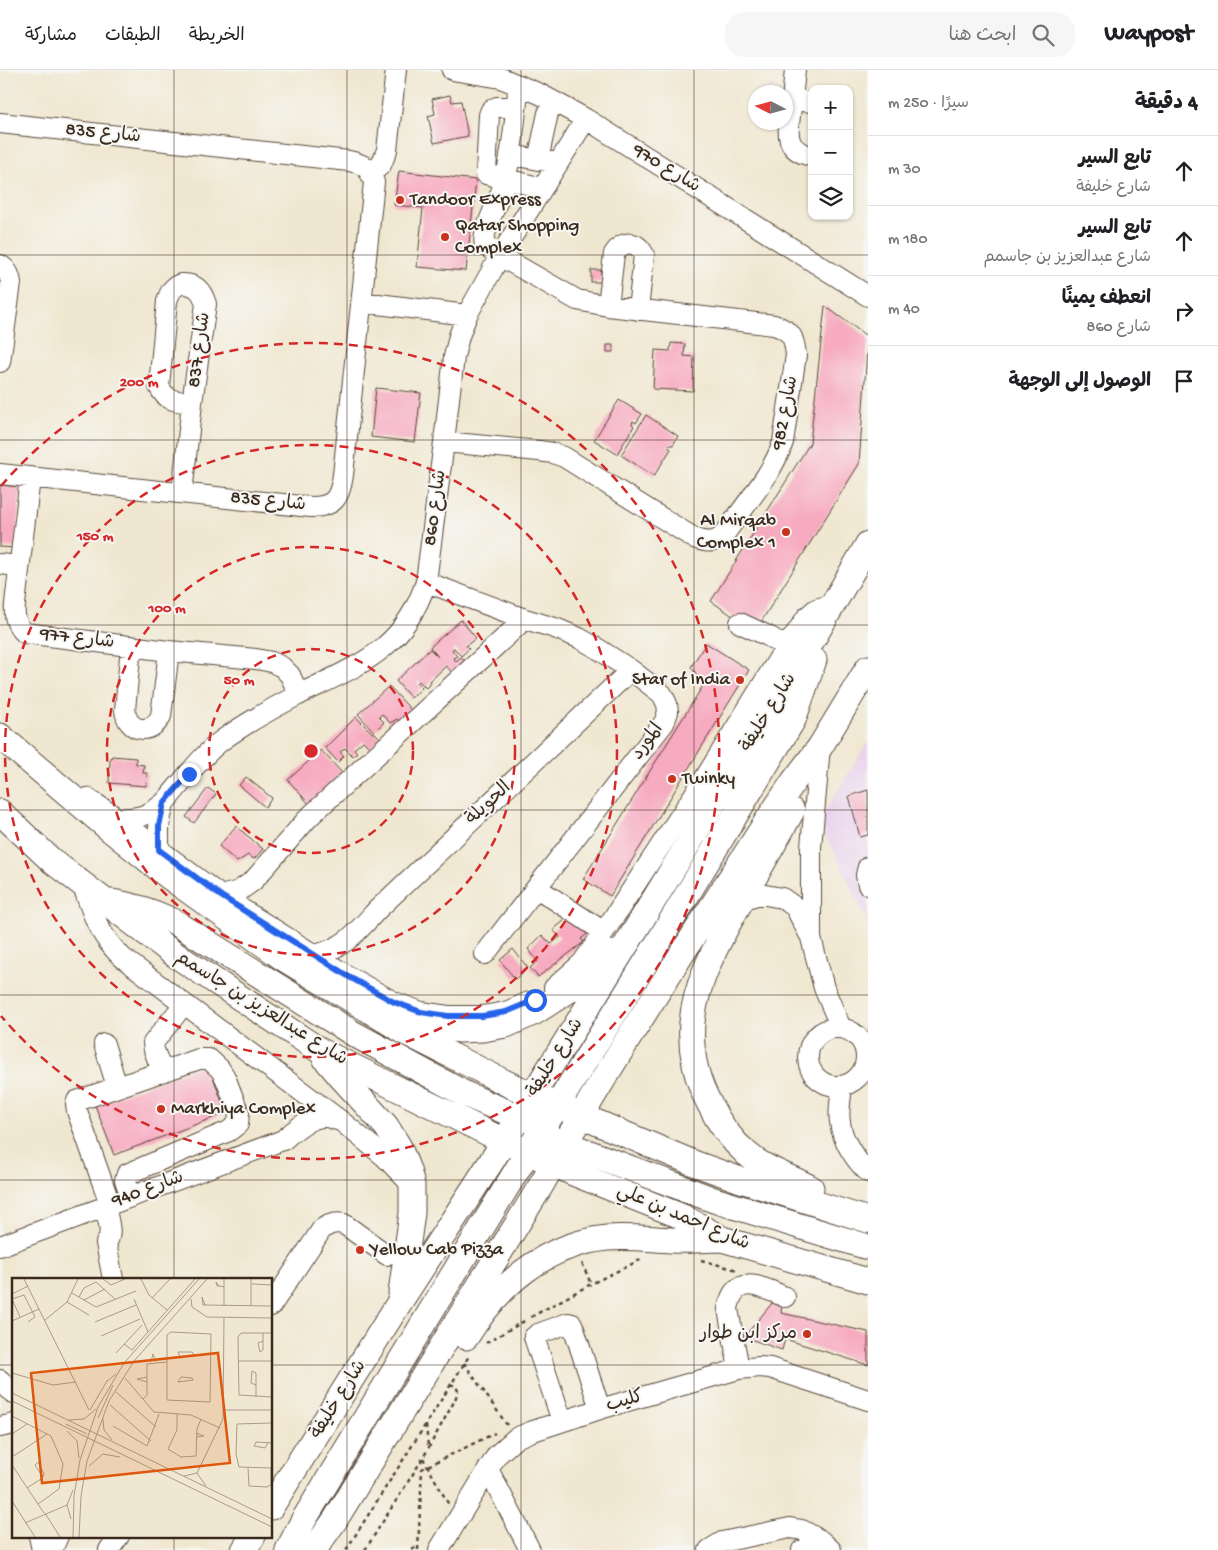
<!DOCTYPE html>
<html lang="ar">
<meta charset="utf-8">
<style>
:root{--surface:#fff;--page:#f6f6f6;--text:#202124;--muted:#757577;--line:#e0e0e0}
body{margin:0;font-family:"Gochi Hand","Playpen Sans Arabic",sans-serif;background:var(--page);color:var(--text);direction:rtl}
.controls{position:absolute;right:15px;top:15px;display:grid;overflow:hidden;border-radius:10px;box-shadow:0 1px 4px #0004}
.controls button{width:45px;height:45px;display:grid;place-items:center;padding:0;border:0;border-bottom:1px solid var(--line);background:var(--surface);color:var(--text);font:25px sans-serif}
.compass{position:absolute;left:748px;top:15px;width:45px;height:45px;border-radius:50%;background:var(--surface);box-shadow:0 1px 4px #0004;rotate:276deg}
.stop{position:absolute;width:15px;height:15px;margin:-11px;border:4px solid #2563eb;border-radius:50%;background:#fff}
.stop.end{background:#2563eb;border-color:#fff;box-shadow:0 1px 5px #0008}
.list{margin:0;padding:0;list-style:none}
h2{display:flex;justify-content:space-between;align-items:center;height:65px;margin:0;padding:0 20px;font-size:21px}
h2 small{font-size:16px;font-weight:400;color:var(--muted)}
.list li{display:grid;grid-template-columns:32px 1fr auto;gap:15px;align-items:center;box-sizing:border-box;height:70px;padding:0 20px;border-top:1px solid var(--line)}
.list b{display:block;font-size:19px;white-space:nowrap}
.list p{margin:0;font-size:16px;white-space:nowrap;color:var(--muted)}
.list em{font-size:16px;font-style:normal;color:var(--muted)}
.icon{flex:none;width:28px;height:28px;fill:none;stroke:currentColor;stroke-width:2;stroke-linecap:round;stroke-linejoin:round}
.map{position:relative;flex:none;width:868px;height:1480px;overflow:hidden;direction:ltr}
header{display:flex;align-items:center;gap:30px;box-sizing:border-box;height:70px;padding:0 25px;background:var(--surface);border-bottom:1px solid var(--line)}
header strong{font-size:24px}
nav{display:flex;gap:28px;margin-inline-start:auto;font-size:18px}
.search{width:350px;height:45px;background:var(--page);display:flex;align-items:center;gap:12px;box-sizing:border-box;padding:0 18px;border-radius:20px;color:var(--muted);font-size:19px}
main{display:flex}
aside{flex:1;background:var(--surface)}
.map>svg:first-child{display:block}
.built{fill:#e9d2ed}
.building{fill:#f7abc1}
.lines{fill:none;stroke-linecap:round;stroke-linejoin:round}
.minor-casing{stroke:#564639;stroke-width:22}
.major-casing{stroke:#564639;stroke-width:27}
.path{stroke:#564639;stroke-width:2.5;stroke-dasharray:4 4;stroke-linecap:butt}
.minor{stroke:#fff;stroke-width:20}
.major{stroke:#fff;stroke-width:25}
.route{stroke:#2563eb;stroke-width:6}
.grid{fill:none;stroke:#3b2a1e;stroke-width:1;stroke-opacity:0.55}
.ring{fill:none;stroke:#d62828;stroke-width:2.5;stroke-dasharray:9 6}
.poi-dot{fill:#c8321e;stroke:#f6f6f2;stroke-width:2}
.labels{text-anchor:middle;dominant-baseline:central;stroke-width:4;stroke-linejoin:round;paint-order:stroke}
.street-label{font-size:19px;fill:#3b2a1e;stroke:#f6f6f2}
.poi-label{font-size:19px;fill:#3b2a1e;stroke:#f6f6f2;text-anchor:start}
.inset-road{fill:none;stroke:#a89b89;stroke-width:1}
.view{fill:#df570d;fill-opacity:0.15;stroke:#df570d;stroke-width:2.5}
.inset-edge{fill:none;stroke:#3b2a1e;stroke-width:2.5}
.centre{fill:#d62828;stroke:#f6f6f2;stroke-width:2.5}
.ring-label{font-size:15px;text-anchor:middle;font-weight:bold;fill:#d62828;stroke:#f6f6f2;stroke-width:4;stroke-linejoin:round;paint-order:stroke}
</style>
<header>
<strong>Waypost</strong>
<div class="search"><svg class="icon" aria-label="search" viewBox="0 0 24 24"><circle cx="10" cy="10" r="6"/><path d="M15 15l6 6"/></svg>ابحث هنا</div>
<nav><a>الخريطة</a><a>الطبقات</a><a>مشاركة</a></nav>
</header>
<main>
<aside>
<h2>4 دقيقة<small>سيرًا · 250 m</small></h2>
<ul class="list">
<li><svg class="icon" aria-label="ahead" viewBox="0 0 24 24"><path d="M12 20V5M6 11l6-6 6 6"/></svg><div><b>تابع السير</b><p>شارع خليفة</p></div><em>30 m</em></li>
<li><svg class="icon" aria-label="ahead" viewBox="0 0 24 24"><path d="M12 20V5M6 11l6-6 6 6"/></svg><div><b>تابع السير</b><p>شارع عبدالعزيز بن جاسمم</p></div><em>180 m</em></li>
<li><svg class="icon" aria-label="right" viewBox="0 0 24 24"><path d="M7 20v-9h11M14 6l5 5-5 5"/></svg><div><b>انعطف يمينًا</b><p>شارع 860</p></div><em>40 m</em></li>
<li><svg class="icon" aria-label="arrive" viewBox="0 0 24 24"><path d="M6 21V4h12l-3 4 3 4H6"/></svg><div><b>الوصول إلى الوجهة</b></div></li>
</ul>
</aside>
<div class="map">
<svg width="868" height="1480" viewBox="0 0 868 1480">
<rect width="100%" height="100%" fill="#f6f6f2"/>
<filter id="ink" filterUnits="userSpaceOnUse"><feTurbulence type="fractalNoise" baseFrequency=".02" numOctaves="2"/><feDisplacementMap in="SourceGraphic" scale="10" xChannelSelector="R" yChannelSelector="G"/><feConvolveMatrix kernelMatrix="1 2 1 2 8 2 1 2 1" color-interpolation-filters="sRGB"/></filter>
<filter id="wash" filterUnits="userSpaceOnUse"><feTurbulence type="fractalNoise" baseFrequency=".0096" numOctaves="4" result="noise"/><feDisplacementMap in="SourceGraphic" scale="20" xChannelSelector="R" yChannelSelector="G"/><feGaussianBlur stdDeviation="1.12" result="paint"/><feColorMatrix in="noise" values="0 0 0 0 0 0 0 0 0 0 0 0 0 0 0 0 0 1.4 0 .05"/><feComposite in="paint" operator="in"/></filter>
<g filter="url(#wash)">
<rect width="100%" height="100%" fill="#f0e7d0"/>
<path class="built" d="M868 672V852L836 785 818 753Z"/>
<g id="blocks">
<path class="building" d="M450 25 452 32 461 31 468 66 434 73 428 46 435 44 432 29Z
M399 101 476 110 466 201 417 197 423 138 394 135Z
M591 200H601V212H591Z
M825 236 868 267 859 394 756 560 737 549 711 531 810 373Z
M671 273 685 274 684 286 694 287 693 321 653 319 655 280 670 281Z
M607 275H613V282H607Z
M376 318 421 323 415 372 371 367Z
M619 330 642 344 636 353 633 351 632 354 634 356 617 384 594 370Z
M646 345 678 366 673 375H670L668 377 671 379 654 406 621 385Z
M0 415 21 417 15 478 0 477Z
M461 550 476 568 466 576 469 579 461 586 454 578 452 580 457 586 453 588 456 591 461 587 466 593 453 604 446 596 430 611 431 613 426 618 419 611 417 613 422 618 411 628 396 611 430 579 438 587 430 577Z
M706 573 749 600 610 826 583 809 704 614 691 597Z
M389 616 412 641 400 652 397 649 390 653 382 644 379 647 384 652 374 662 358 644Z
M356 647 372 663H375L380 668 370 678 363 671 354 679 357 682 353 686 345 678 340 682 344 686 338 692 325 678Z
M321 680 342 703 309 734 288 710Z
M112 686 136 688V694L144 695 143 703H147L146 716 109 713 110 691Z
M246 707 272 728 265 737 239 715Z
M208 718 216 724 194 753 186 747Z
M868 720V765L860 767 849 726Z
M236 756 263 779 254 789 248 785 237 792 219 776Z
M572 844 587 864 581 869 584 872 538 907 530 898 538 891 528 879 542 865 551 874 560 867 553 860Z
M513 879 528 898 515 909 500 890Z
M208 993 226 1043 114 1085 95 1035Z
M773 1232 782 1234 781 1243 868 1262V1295L785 1269 782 1280 744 1267Z"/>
</g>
</g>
<g filter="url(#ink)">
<use href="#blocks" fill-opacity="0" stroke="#564639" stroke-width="1"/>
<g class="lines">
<g class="minor-casing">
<path id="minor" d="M452 0 501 8 540 24 586 49 868 226
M792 30 795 0
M812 32 792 30C790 55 779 80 812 86
M516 37H497L491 40 489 45 486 104 542 118
M0 53 349 91C364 94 369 97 374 112L343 405C340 427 335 437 311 437L0 404
M510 85 558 93
M538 90 548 43
M371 103 381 95 387 80 396 0
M0 195C7 199 10 205 11 213L0 292
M181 214C195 213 202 220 206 234L192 333C177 331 166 332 159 316L167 231C170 222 172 217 181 214Z
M362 232 467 245
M608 236 614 184C623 170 637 170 644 185L638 240
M444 372 539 381 553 383 564 387 694 468C707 473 717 474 726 462 744 436 774 402 783 372L796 285C794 267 792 261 774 255L608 236 577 230 500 186 485 175C481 163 496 137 500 125 513 90 514 51 519 15
M30 408 15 534C14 546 15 554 25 563L169 581 256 589 272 592 282 597 290 605 299 625
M182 423 192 333
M0 494 19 496
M426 512 525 549 555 558 579 568 595 577 631 600 662 624 667 634 668 642 664 653 485 884
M740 553 768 566 787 577
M131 576 125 640C127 662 151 666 161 646L169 581
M820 677 811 777V868L824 918 841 958
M87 728 117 748 221 826 351 908 394 932 421 942 448 946H482L506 942 529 932
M117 748C138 749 148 746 164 733 181 714 201 686 221 671 245 653 273 638 300 624 359 595 404 580 426 512L444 372 454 287 459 266 467 245 500 186 586 49
M159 780V756L164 733
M868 797 866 805 868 815
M83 816C93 845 99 866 123 888L341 1051 385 1087 411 1114
M537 818 604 862
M221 826 239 821 253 811 309 747 525 549
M741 830 760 824 782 828 795 837 809 864
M315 885C346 877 356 863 377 840L631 600
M554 918 582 893 604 862 703 711 779 588 807 547 816 539 834 534
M808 987a29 29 0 1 1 58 0a29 29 0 1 1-58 0Z
M104 974 117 1017
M162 1001 154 980 153 973 177 943
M842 1016C841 1028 838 1040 840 1052 842 1070 855 1090 868 1102
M110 1134 77 1041 76 1034 77 1031 199 989H209L220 999 225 1007 239 1043 238 1054 229 1061 127 1104 125 1110 131 1127
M105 1136C107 1148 114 1164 106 1173L113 1209
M0 1176 283 1070C295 1060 309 1047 325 1047 330 1047 336 1050 341 1051
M271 1236 322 1159C329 1154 335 1152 344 1154L387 1185
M739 1299 728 1239C734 1202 762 1217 785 1227
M0 1310 14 1324
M562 1351 534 1267 538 1264 568 1253 572 1254 573 1256 600 1339
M0 1357 14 1354
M488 1399 530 1480
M39 1466 42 1480
M52 1480 58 1466
M109 1480 119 1466
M439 1480 497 1385 516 1368 530 1362 600 1339 739 1299 760 1297 770 1298 868 1330
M709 1480 722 1472 790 1458 802 1460 820 1470 831 1480
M802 1480 820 1470"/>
</g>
<g class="major-casing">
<path id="major" d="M0 666 107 757 168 806 283 888 405 962 510 1015 598 1053 696 1094 738 1109 868 1150
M792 741C771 779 749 816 728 854 712 884 695 917 692 953 690 980 696 1009 709 1033 718 1052 731 1070 747 1084 766 1100 789 1106 811 1118
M0 742 52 791 174 884 319 980 504 1071 573 1103 683 1147 722 1169 868 1211
M111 832C133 835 153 842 173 851L354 964 465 1024 518 1047 535 1051
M398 947 422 955 460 960 483 959 506 955 535 942 574 917 610 883
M325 988 341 1007 386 1056 399 1077 408 1100 412 1115V1143L401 1223
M550 1068 714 1130 868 1177
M554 1093C545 1079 545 1068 547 1052L656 876 793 650 814 590
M466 1267C499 1215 543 1175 607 1168 628 1166 650 1169 671 1170 688 1171 704 1169 721 1169
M271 1437 399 1233 491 1092 636 859 792 605 868 474
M244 1480 253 1466
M288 1480 303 1451 537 1067
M314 1480 335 1450 540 1117C611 991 691 870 769 748L794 711 820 677 868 598"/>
</g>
<path class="path" d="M701 1190 737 1200
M582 1193 591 1214
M531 1247 591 1214 644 1188
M486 1273 526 1250
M464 1293 507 1355
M426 1355 428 1376
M423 1388 449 1435
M346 1480 469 1286
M365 1480 423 1388 455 1330 458 1321 456 1316 450 1314
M412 1480 418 1475
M418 1480 422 1399 495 1363"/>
<use href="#minor" class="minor"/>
<use href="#major" class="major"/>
</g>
</g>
<g class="lines" filter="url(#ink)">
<path class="route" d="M189 704 164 733 159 756V780L221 826 351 908 394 932 421 942 448 946H482L506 942 535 930"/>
</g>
<path class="grid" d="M174 0V1209M347 0V1480M521 0V1480M694 0V1480M0 185H868M0 370H868M0 555H868M0 740H868M0 925H868M0 1110H868M0 1295H14M271 1295H868M174 1466V1480"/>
<g class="ring">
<circle cx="311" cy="681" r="102"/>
<circle cx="311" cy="681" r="204"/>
<circle cx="311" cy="681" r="306"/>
<path d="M1 416A408 408 0 1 1 1 946"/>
</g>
<g class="poi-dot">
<circle cx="400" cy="130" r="5"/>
<circle cx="445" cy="167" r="5"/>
<circle cx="786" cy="462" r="5"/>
<circle cx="740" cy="610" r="5"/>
<circle cx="672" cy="709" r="5"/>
<circle cx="161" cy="1039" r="5"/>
<circle cx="360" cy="1180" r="5"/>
<circle cx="807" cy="1264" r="5"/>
</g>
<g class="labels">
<g class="street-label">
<text transform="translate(103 64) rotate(6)">شارع 835</text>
<text transform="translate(666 99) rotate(32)">شارع 970</text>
<text transform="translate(200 280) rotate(-82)">شارع 837</text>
<text transform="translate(786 343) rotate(-79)">شارع 982</text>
<text transform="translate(268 432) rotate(6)">شارع 835</text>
<text transform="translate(436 438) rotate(-82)">شارع 860</text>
<text transform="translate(77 569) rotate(7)">شارع 977</text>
<text transform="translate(769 643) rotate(-58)">شارع خليفة</text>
<text transform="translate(648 672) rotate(-54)">المورد</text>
<text transform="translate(489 734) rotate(-43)">الحويلة</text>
<text transform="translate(261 939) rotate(32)">شارع عبدالعزيز بن جاسمم</text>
<text transform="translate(556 988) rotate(-58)">شارع خليفة</text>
<text transform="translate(148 1120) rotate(-20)">شارع 940</text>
<text transform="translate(683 1148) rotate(23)">شارع احمد بن علي</text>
<text transform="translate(339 1330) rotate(-58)">شارع خليفة</text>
<text transform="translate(625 1332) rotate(-16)">كليب</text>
</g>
<g class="poi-label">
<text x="410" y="130">Tandoor Express</text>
<text x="455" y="156">Qatar Shopping<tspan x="455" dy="22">Complex</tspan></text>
<text x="776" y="451" text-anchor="end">Al Mirqab<tspan x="776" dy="22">Complex 1</tspan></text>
<text x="730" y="610" text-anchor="end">Star of India</text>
<text x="682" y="709">Twinky</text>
<text x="171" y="1039">Markhiya Complex</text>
<text x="370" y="1180">Yellow Cab Pizza</text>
<text x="797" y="1264" text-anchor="end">مركز ابن طوار</text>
</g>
</g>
<g transform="translate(12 1208)">
<rect width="260" height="260" fill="#f0e7d0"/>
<path class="inset-road" d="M12 1 77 132M91 1 99 7 113 1M129 1 137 17 155 32M240 6 260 7M207 8 204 4 205 8H207L212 9M60 15 84 29 124 13M0 16 16 8M67 19 72 10 84 4 103 21M140 20 158 1M0 21 12 17 23 39 16 44M0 21 8 39M122 21 136 54M179 21 180 29 195 39 260 40M72 22 93 11M55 24 77 37M193 27 190 19 191 27 260 28M212 28V1M239 28V1M33 42 55 24 66 1M0 43 27 31M83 44 124 27M159 54 199 56 198 124 155 122V57ZM251 55V72L248 74 246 65 251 63M260 55H229L226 59 227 117 260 119M89 58 128 41M112 66 120 72 183 1M166 74H180L182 77 168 79ZM104 75 130 47M226 83H260M139 84 141 76 144 84M0 95 41 107 64 104M169 99 180 100 181 102 166 104ZM113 100 142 134 179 137 208 150M135 104 125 101 135 99M244 107 239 105 240 93 244 95V119M104 114 144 149M0 115 260 241M131 121 135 117V86L155 84M0 123 260 249M98 127 139 163M78 132 95 103 104 96M212 132H260M165 136V152L156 171 169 179 184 178 185 151 189 141M0 138 39 158 51 186 47 211 26 226M86 140 101 107M91 141 92 152 100 162M57 142 72 141 84 131M260 145 225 146 224 176 227 189 260 190M54 146 75 156M101 148 135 168 147 136M55 153 65 163 67 180M0 156 15 146M184 159 192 158 184 155M256 165 253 170 242 168 244 164 260 165M0 179 35 156M0 187 32 235M77 188 91 176 108 179M236 190 237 208 255 209 259 207V190M185 195 194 208M172 198 185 195 211 141 212 40M15 210 29 201 31 199 32 196 26 184 23 187 31 199M0 223 23 259M33 235 48 259M59 241 55 227 61 212M13 245 55 227M61 259 62 218 68 182 86 129 112 85 187 1M67 259 69 218 75 183 97 123 122 83 195 1"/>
<path class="view" d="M206 75 218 185 30 205 19 95Z"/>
<rect width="260" height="260" class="inset-edge"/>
</g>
<circle cx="311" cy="681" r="8" class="centre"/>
<g class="ring-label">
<text x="139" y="316">200 m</text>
<text x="95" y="470">150 m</text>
<text x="167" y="542">100 m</text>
<text x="239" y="614">50 m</text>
</g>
</svg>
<div class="controls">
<button>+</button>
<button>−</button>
<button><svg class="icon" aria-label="layers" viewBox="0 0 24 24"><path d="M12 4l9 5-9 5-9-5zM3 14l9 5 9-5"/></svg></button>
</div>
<svg class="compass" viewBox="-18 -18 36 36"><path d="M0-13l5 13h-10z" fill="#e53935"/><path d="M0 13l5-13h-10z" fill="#757577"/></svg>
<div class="stop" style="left:535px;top:930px"></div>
<div class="stop end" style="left:189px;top:704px"></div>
</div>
</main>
